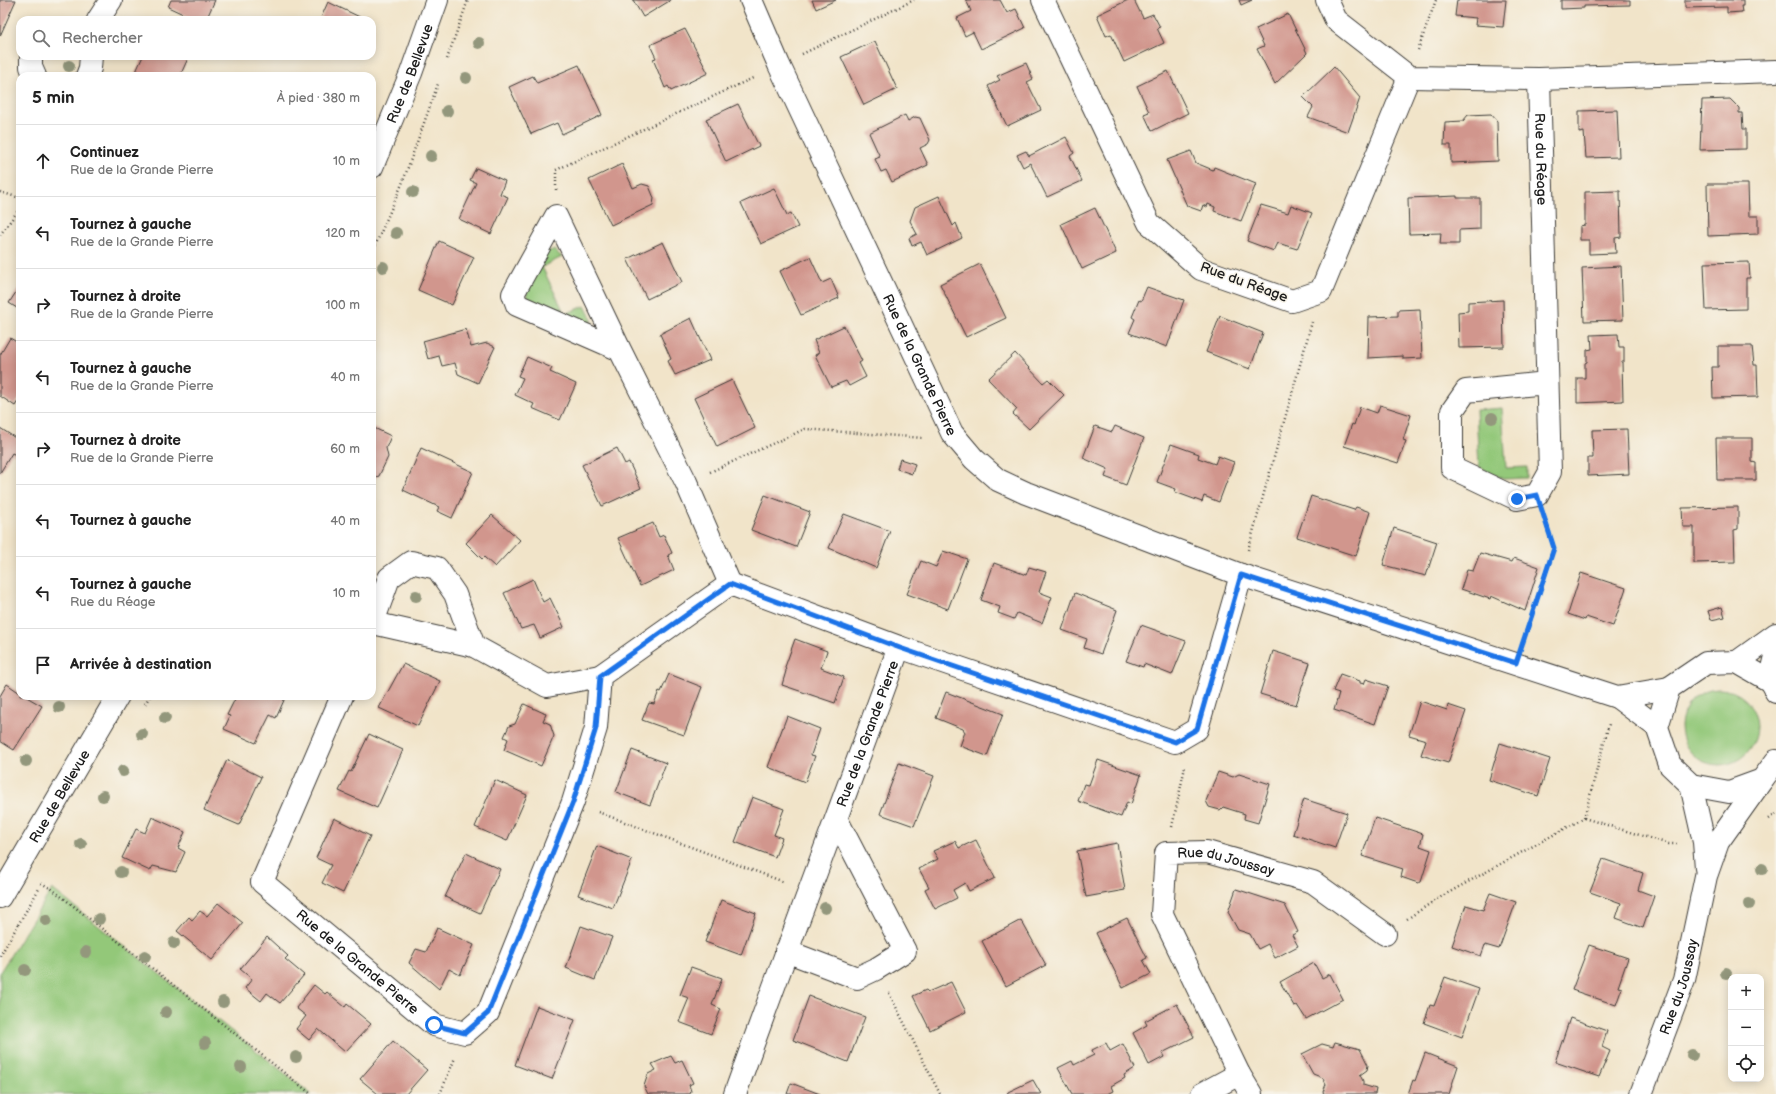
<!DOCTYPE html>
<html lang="fr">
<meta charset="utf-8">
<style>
:root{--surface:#fff;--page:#f6f6f6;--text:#222;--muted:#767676;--line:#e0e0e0}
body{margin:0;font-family:"Balsamiq Sans",sans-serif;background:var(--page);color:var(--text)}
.controls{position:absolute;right:12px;bottom:12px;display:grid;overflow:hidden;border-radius:8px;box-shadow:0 2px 10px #0003}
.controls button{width:36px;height:36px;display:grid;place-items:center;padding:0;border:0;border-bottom:1px solid var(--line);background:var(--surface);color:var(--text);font:20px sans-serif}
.stop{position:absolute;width:12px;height:12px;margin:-9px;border:3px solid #1a73e8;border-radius:50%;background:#fff}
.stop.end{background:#1a73e8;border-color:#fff;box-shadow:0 1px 4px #0008}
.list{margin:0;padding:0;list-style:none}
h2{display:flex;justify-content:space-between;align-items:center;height:52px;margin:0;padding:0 16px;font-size:17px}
h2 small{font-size:13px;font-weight:400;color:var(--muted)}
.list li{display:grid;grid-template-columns:26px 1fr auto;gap:12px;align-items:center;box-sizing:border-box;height:72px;padding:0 16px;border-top:1px solid var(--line)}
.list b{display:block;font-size:15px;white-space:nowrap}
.list p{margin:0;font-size:13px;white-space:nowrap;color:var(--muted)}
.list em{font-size:13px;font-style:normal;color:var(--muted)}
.icon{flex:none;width:22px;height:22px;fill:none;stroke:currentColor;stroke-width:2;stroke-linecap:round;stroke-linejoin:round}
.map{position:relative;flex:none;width:1776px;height:1094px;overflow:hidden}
.search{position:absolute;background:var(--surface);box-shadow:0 2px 10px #0003;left:16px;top:16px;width:360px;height:44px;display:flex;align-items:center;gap:10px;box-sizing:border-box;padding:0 14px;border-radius:12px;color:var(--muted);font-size:15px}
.panel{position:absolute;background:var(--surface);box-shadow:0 2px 10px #0003;left:16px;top:72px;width:360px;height:628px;border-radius:12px}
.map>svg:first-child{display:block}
.green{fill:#93c879;stroke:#58724a}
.building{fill:#d1968d}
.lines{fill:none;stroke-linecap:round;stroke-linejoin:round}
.street-casing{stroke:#3c3a36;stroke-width:24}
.secondary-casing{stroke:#3c3a36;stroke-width:24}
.path{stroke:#3c3a36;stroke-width:2.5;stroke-dasharray:1 3;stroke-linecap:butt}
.street{stroke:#fff;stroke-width:22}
.secondary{stroke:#fff;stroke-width:22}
.tree{fill:#93977c}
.route{stroke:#1a73e8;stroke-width:5}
.labels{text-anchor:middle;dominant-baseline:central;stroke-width:3;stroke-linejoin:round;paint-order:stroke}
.street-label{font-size:14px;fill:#1c1c1c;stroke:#f7f3e8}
</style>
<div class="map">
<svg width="1776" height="1094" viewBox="0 0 1776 1094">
<rect width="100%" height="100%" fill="#f7f3e8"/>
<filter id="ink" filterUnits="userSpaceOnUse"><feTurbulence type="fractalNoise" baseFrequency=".025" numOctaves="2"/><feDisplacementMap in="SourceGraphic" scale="8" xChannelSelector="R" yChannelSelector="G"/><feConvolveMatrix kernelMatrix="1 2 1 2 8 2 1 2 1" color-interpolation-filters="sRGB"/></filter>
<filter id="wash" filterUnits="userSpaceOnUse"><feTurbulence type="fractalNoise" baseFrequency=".012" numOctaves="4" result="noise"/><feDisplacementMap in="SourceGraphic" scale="16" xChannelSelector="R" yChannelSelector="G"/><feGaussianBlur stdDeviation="0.9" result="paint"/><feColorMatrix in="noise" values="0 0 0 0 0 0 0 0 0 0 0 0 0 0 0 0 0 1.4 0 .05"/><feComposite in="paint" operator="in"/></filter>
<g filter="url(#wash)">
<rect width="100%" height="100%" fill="#f1e4c9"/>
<path class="green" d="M554 250 562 257 542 267 565 314 585 306 592 320 590 324 586 326 530 303 527 297 526 289 546 251Z
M1502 408 1506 468 1527 467V478L1503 479 1479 467 1476 410Z
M1681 727a38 38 0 1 1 76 0a38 38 0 1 1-76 0Z
M52 889 311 1094H0V972Z"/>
<g id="blocks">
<path class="building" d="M0 0H16L0 36Z
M171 0H215L206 20H196L168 7Z
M633 0H671L643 17Z
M812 0H836L816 9Z
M966 0H1000L1007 13 1016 9 1025 28 981 49 973 32 965 36 957 18 971 11Z
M1128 0H1134L1143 18 1153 14 1160 27 1157 28 1164 43 1124 62 1111 34 1106 36 1097 15Z
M1239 0H1252L1241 5Z
M1457 0H1506L1503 27 1475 25 1476 18 1455 16Z
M1561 0H1630V5L1584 6V8L1561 9Z
M1685 0H1743V6H1741L1742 12 1727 13V7L1685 8Z
M328 2 366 20H320Z
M1288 14 1307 53 1275 84 1257 49 1264 46 1256 29Z
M685 29 708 73 671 91 668 86 665 88 653 59 656 58 650 45Z
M875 41 897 89 864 105 841 57Z
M143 56H189L180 76H134Z
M1026 63 1033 79 1027 82 1041 110 1007 126 988 86 1000 80 997 76Z
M579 65 602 115 562 134 557 123 531 134 509 87 533 76 537 83Z
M1334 67 1360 98 1348 132 1308 117 1313 107 1303 97Z
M1168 71 1188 113 1152 131 1144 114 1149 112 1137 86Z
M1730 99 1739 108V113H1742L1743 129H1746V149L1700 150 1702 100Z
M738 104 759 146 726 162 706 119Z
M1617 110 1619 157 1586 158 1584 132 1579 133V111Z
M1491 114 1497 121 1498 161 1451 163V145H1444L1445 122 1463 121 1468 115Z
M905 115 908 121 915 117 920 118 930 140 928 144 920 148 928 165 892 182 886 170 881 172 875 159 880 157 869 133Z
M1066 137 1074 153 1070 156 1082 181 1047 197 1030 163 1023 167 1017 155 1026 151 1029 156Z
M1191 151 1196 163 1213 170 1214 167 1256 184 1241 221 1214 211 1215 207 1208 204 1207 207 1203 205 1201 211 1187 206 1167 160Z
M622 164 633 188 642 184 649 186 654 198 653 205 611 225 589 180Z
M476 168 505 181 500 194 508 197 491 234 459 219 476 183 470 180Z
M1707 184H1748L1749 216H1758V234L1708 236Z
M774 188 787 215 791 213 798 227 761 244 741 203Z
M1620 191 1621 237 1615 238 1616 253 1589 254V240H1580V226L1585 225V192Z
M939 196 953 226 956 223 962 238 927 255 921 242 912 246 909 238 917 234 910 221 915 207Z
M1457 196V198H1480V229L1459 230V244H1440L1441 233 1409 234 1408 198Z
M1261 205 1288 213 1291 205 1312 213 1297 249 1278 243 1274 251 1247 241Z
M1095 208 1116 253 1082 269 1061 224Z
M439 241 474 257 452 305 418 290Z
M663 242 682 282 647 299 627 259Z
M810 257 822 283 831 279 839 298 801 315 780 271Z
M1749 262 1750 278H1746V309L1706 310 1704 263Z
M980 264 1006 318 966 337 940 284Z
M1621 266 1623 320 1584 321 1582 268Z
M20 286V310L9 303Z
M1147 287 1184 300 1167 347 1129 333 1135 319 1132 317 1139 300 1141 301Z
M1503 300 1504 347 1459 348 1458 312 1468 311V302Z
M1420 309 1422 358 1403 359V356L1368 358 1369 317 1398 316V310Z
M1220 316 1263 333 1250 369 1206 352Z
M691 318 710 360 675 375 668 361 671 359 660 334Z
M844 326 862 361 859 363 866 377 849 386 846 381 831 387 815 355 819 353 814 340Z
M466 329 471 347 487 343 495 347 478 383 458 374 455 363 442 366 439 356 428 359 423 341Z
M1618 334 1619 347H1624V362H1622L1623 401 1577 403V378H1585V363L1587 362V350L1592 349 1591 335Z
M10 338 20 344V398L15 406 0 396V355Z
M1718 346H1752L1754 365H1757L1758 397 1713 398 1712 367H1718Z
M1015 353 1043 383 1048 379 1064 395 1029 429 1013 414 1017 409 988 379Z
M527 357 552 368 550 372 576 384 560 420 532 408 534 404 515 395 523 378 518 376Z
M732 380 755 428 717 447 694 398Z
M1380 405 1411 415 1403 440 1406 441 1398 463 1344 446 1352 424 1354 425 1360 407 1377 413Z
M1095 426 1112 432 1115 426 1144 438 1126 485 1105 477 1108 469 1083 458Z
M372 427 391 436 386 448 388 457 379 476 372 479Z
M0 428 20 441 16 448 19 450 16 455 12 453 0 473Z
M1627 429 1629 474 1588 476V458H1593L1592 430Z
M1716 438H1752V462L1756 463V480H1717Z
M1171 444 1199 454 1198 458 1215 464 1218 456 1234 462 1219 502 1204 496 1202 502 1175 492 1176 489 1157 482Z
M421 448 473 472 452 518 437 511 439 507 403 490Z
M617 448 625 464 629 462 641 488 602 506 582 465Z
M900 459 915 464 912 474 897 469Z
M765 495 810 512 796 547 751 530Z
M1311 496 1354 510 1356 507 1370 512 1356 556 1297 537Z
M1738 507V529L1734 530 1735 562 1694 563V527H1683L1682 508Z
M844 514 890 531 876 568 829 548Z
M492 515 520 540 495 567 484 557 482 559 466 543Z
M653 523 659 537 664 535 672 553 668 555 674 570 640 586 618 538Z
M1394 528 1437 542 1426 576 1383 565Z
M943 551 967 559 948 609 907 594 921 561 936 567Z
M1480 553 1512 562 1514 558 1539 567 1525 611 1491 596 1490 599 1461 589 1467 570 1473 571Z
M994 563 1026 575 1029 567 1046 572 1039 592 1052 597 1042 623 1017 613 1014 619 998 613 1000 607 981 600Z
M1581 573 1626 588 1613 626 1586 617 1585 620 1568 614Z
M533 579 543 602 550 598 564 627 540 638 534 625 521 629 504 593Z
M1075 593 1117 610 1101 654 1084 648 1087 639 1062 630Z
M1722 607 1725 617 1711 620 1708 611Z
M1141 625 1186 641 1172 675 1144 664 1143 667 1126 661Z
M795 639 827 651 821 668 844 677 835 703 782 685 786 671 785 667Z
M1273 651 1310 663 1296 705 1260 694Z
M403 664 440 681 418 726 379 708Z
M669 674 702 687 684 735 642 720 649 703 654 704 659 691 661 692Z
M1340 674 1360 681V683L1364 684 1366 679 1388 686 1375 724 1334 710 1339 693 1333 691Z
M7 684 20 693V696H25L42 706 14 750 0 741V696Z
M946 692 1003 714 987 756 960 746 965 732 963 729 936 718Z
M234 696H282L285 698 276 718 270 715 256 743 224 729 230 716 227 715 235 699Z
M1420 701 1447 710 1448 705 1466 711 1448 763 1421 755 1426 740 1409 735Z
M524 704 546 714 543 721 550 724 554 736 541 766 504 750 508 739 504 737 509 726 515 724Z
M787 716 820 729 811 755 815 756 805 782 768 767Z
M369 734 403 750 377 808 339 791 349 771 351 772Z
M1500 743 1550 759 1538 796 1489 780Z
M632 750 666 763 650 805 616 792Z
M227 760 261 777 239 825 204 810Z
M1098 760 1141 775 1131 804 1127 802 1121 817 1078 801 1084 784 1089 785Z
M899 763 934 776 914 826 880 814Z
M1218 772 1233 777 1239 774 1270 784 1258 823 1244 819 1245 814 1223 807 1220 810 1209 807 1206 801Z
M495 780 527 795 507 841 475 827Z
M752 797 784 809 774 835 782 838 775 857 735 842Z
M1304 799 1347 813 1335 848 1293 834Z
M152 817 185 832 178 848 185 852 176 872 153 866 150 871 122 858 136 829 145 833Z
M334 818 370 836 343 893 322 883 331 865 316 858Z
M1375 818 1423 834 1420 846 1431 850 1421 882 1418 883 1401 877 1403 869 1362 856Z
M976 840 995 878 969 891 965 883 953 890 957 898 935 909 925 889 929 887 919 869 938 859 933 851 955 841 959 848Z
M1117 843 1125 890 1086 897 1077 851Z
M597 846 632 860 613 908 578 895Z
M466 853 500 869 480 913 445 897Z
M1603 859 1643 873 1638 890 1654 896 1643 928 1616 918 1621 903 1590 892Z
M1236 889 1285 905 1298 932 1292 935 1298 946 1275 958 1268 944 1258 949 1250 934 1238 930 1228 912Z
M1490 893 1516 902 1499 949 1485 945 1481 956 1452 946 1466 905 1483 910Z
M721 900 756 913 741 955 705 942Z
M218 903 243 923 212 960 177 931 189 917 192 920 200 911 207 916Z
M1127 918 1147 958 1143 960 1151 974 1123 988 1096 933Z
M1021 920 1046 965 1006 986 982 941Z
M581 926 612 937 595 980 566 968Z
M437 928 474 945 460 975 449 969 439 989 409 963 416 949 426 952Z
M267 937 288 956 285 959 304 975 280 1003 267 993 261 1001 245 988 252 979 240 969Z
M1589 945 1628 958 1618 987 1622 988 1616 1005 1572 990Z
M1314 963 1322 978 1330 974 1343 999 1306 1019 1297 1005 1294 1006 1280 982Z
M691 967 722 978 712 1005 721 1009 711 1034 679 1022 689 998 680 995Z
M1445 977 1479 989 1462 1037 1424 1023 1430 1005 1434 1006Z
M951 982 966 1012 930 1030 913 996 926 990 928 992Z
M314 985 325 994 327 992 345 1007 347 1004 371 1024 345 1052 318 1029 309 1040 296 1029 306 1016 296 1008Z
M809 996 865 1017 848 1062 793 1040Z
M1177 1004 1194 1037 1162 1053 1164 1057 1149 1065 1133 1033 1147 1025 1145 1021Z
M537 1006 575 1020 552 1079 515 1065Z
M1570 1018 1607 1031 1602 1047 1610 1051 1599 1077 1555 1062Z
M393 1041 427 1070 406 1094H378L360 1079Z
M1335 1042 1360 1049 1368 1065 1367 1070 1360 1075 1363 1081V1085L1376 1089 1375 1094H1324L1323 1092 1326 1084 1323 1078 1313 1074 1302 1054 1322 1044 1333 1047Z
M1106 1043 1110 1051 1123 1044 1135 1068 1124 1075 1125 1078 1111 1086 1113 1091 1107 1094H1072L1058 1068 1072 1061 1074 1065 1094 1055 1092 1050Z
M1425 1053 1458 1066 1449 1094H1408L1413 1080 1415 1081Z
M671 1056 675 1063 682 1060 693 1083 689 1085 691 1091 690 1094H648L644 1086 648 1074 656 1070 652 1064Z
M1033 1080 1041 1094H1007L1008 1092Z
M791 1083 820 1094H787Z"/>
</g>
</g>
<g filter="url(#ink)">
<use href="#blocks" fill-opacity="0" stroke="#3c3a36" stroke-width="1"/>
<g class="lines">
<g class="street-casing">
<g id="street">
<path id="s1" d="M751 0 779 65 952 433 974 459 998 480 1026 493 1241 575 1617 697 1669 688"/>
<path d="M1043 0 1149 223 1201 269 1292 301 1321 291 1409 77"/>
<path d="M1327 0 1336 20 1409 77 1539 79 1776 71"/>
<path d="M98 20 111 0"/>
<path d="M31 56V67L35 76"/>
<path d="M87 76 90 68 91 56"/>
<path id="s2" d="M1539 79 1550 472 1537 495 1517 499 1452 468V411L1466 391 1547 383"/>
<path d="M620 350 517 305 513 294 556 216 620 350 686 482 730 584"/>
<path d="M373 623 474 646 547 686 600 676"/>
<path d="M372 625 389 578 411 562 437 568 455 594 474 646"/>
<path d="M1737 662 1776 634"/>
<path d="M1770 681 1776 656"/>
<path id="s3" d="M342 696 262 882 434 1025 465 1033 488 1013 573 802 596 728 600 676 730 584 899 647 1175 742 1197 729 1241 575"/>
<path d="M1617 697 1657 727"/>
<path d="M786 951 857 978 876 969 905 951 837 820"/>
<path id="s4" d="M735 1094C788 945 845 797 899 647"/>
<path d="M1202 1094 1239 1074"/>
<path id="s5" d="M1251 1094 1239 1074 1162 914 1166 853 1207 852 1313 882 1385 934"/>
</g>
</g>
<g class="secondary-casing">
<g id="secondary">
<path id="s6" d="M372 167 411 73 437 0"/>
<path d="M1776 692 1770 681 1737 662 1706 663 1669 688 1657 727 1670 765 1691 785 1729 792 1762 780 1776 761"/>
<path d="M1691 785 1704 842 1706 868"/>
<path id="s7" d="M0 897 118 696"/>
<path id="s8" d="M1641 1094 1684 980 1706 876 1718 842 1762 780"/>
</g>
</g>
<path class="path" d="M1418 50 1436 0
M802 54 914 0
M447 59 468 0
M556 190V170L755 77
M0 192 20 198
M0 235 20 208
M372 253 402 184 438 84
M710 472 805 429 924 438
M1248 550 1312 322
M1524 639 1554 548 1545 520
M145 704 150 696
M598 812 784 882
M1584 818 1609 724
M1769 819 1776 814
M1172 827 1185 767
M41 883 52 889 311 1094
M1407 919 1437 899 1584 818 1669 844H1677
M0 956 40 887
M889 993 940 1094
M440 1094 455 1058"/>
<use href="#street" class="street"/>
<use href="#secondary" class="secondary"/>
</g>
<g class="tree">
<circle cx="479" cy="43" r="6"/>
<circle cx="69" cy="66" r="6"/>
<circle cx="466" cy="78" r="6"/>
<circle cx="447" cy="111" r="6"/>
<circle cx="431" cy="156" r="6"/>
<circle cx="413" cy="192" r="6"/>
<circle cx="396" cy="233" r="6"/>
<circle cx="383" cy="267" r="6"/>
<circle cx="1492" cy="418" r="6"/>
<circle cx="416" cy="596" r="6"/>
<circle cx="59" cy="707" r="6"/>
<circle cx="165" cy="718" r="6"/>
<circle cx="142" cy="734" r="6"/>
<circle cx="26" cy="761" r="6"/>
<circle cx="123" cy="771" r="6"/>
<circle cx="103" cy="796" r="6"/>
<circle cx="81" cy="844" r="6"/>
<circle cx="1762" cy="869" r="6"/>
<circle cx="121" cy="872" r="6"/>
<circle cx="1749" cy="904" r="6"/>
<circle cx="825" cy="908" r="6"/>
<circle cx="99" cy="919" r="6"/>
<circle cx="46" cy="920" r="6"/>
<circle cx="174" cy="943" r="6"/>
<circle cx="86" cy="952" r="6"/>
<circle cx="145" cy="956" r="6"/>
<circle cx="25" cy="970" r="6"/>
<circle cx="1726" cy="973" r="6"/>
<circle cx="223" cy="1002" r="6"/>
<circle cx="166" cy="1012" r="6"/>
<circle cx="205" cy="1043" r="6"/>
<circle cx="1692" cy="1055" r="6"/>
<circle cx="296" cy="1057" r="6"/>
<circle cx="241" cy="1067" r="6"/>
</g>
</g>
<g class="lines" filter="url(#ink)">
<path class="route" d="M434 1025 465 1033 488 1013 573 802 596 728 600 676 730 584 900 648 1175 742 1197 729 1241 575 1516 663 1554 548 1537 495 1517 499"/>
</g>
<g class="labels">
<g class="street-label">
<text stroke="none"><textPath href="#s6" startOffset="101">Rue de Bellevue</textPath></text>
<text stroke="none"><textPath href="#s2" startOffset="80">Rue du Réage</textPath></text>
<text transform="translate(1244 282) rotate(20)">Rue du Réage</text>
<text stroke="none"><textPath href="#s1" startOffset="402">Rue de la Grande Pierre</textPath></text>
<text stroke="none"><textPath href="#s4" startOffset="384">Rue de la Grande Pierre</textPath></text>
<text stroke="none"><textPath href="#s7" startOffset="117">Rue de Bellevue</textPath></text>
<text stroke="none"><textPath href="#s5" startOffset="323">Rue du Joussay</textPath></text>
<text stroke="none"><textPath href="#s3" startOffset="327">Rue de la Grande Pierre</textPath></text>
<text stroke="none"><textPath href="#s8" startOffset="114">Rue du Joussay</textPath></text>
</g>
</g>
</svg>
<div class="controls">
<button>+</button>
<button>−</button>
<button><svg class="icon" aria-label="locate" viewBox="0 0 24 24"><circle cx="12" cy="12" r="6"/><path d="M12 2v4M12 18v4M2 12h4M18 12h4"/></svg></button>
</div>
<div class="stop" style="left:434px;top:1025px"></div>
<div class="stop end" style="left:1517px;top:499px"></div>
<div class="search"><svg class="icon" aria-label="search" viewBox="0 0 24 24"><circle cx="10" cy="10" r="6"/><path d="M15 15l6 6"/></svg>Rechercher</div>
<section class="panel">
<h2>5 min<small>À pied · 380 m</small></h2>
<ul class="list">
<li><svg class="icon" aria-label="ahead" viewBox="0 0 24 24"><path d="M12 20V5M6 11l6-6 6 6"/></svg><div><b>Continuez</b><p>Rue de la Grande Pierre</p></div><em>10 m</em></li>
<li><svg class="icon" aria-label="left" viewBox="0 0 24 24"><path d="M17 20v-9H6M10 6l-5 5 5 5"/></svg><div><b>Tournez à gauche</b><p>Rue de la Grande Pierre</p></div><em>120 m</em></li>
<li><svg class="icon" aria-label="right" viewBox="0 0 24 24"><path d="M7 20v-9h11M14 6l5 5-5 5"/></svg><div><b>Tournez à droite</b><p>Rue de la Grande Pierre</p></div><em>100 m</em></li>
<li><svg class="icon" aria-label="left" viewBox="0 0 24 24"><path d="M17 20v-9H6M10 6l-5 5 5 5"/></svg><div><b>Tournez à gauche</b><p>Rue de la Grande Pierre</p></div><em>40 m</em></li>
<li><svg class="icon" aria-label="right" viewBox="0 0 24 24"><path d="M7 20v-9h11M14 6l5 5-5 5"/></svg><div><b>Tournez à droite</b><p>Rue de la Grande Pierre</p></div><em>60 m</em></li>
<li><svg class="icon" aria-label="left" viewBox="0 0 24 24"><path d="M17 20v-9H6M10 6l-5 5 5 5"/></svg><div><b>Tournez à gauche</b></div><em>40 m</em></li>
<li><svg class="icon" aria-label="left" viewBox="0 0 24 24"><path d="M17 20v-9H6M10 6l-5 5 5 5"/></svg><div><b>Tournez à gauche</b><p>Rue du Réage</p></div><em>10 m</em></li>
<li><svg class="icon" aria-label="arrive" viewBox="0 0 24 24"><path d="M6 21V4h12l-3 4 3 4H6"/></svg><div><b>Arrivée à destination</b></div></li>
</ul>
</section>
</div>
